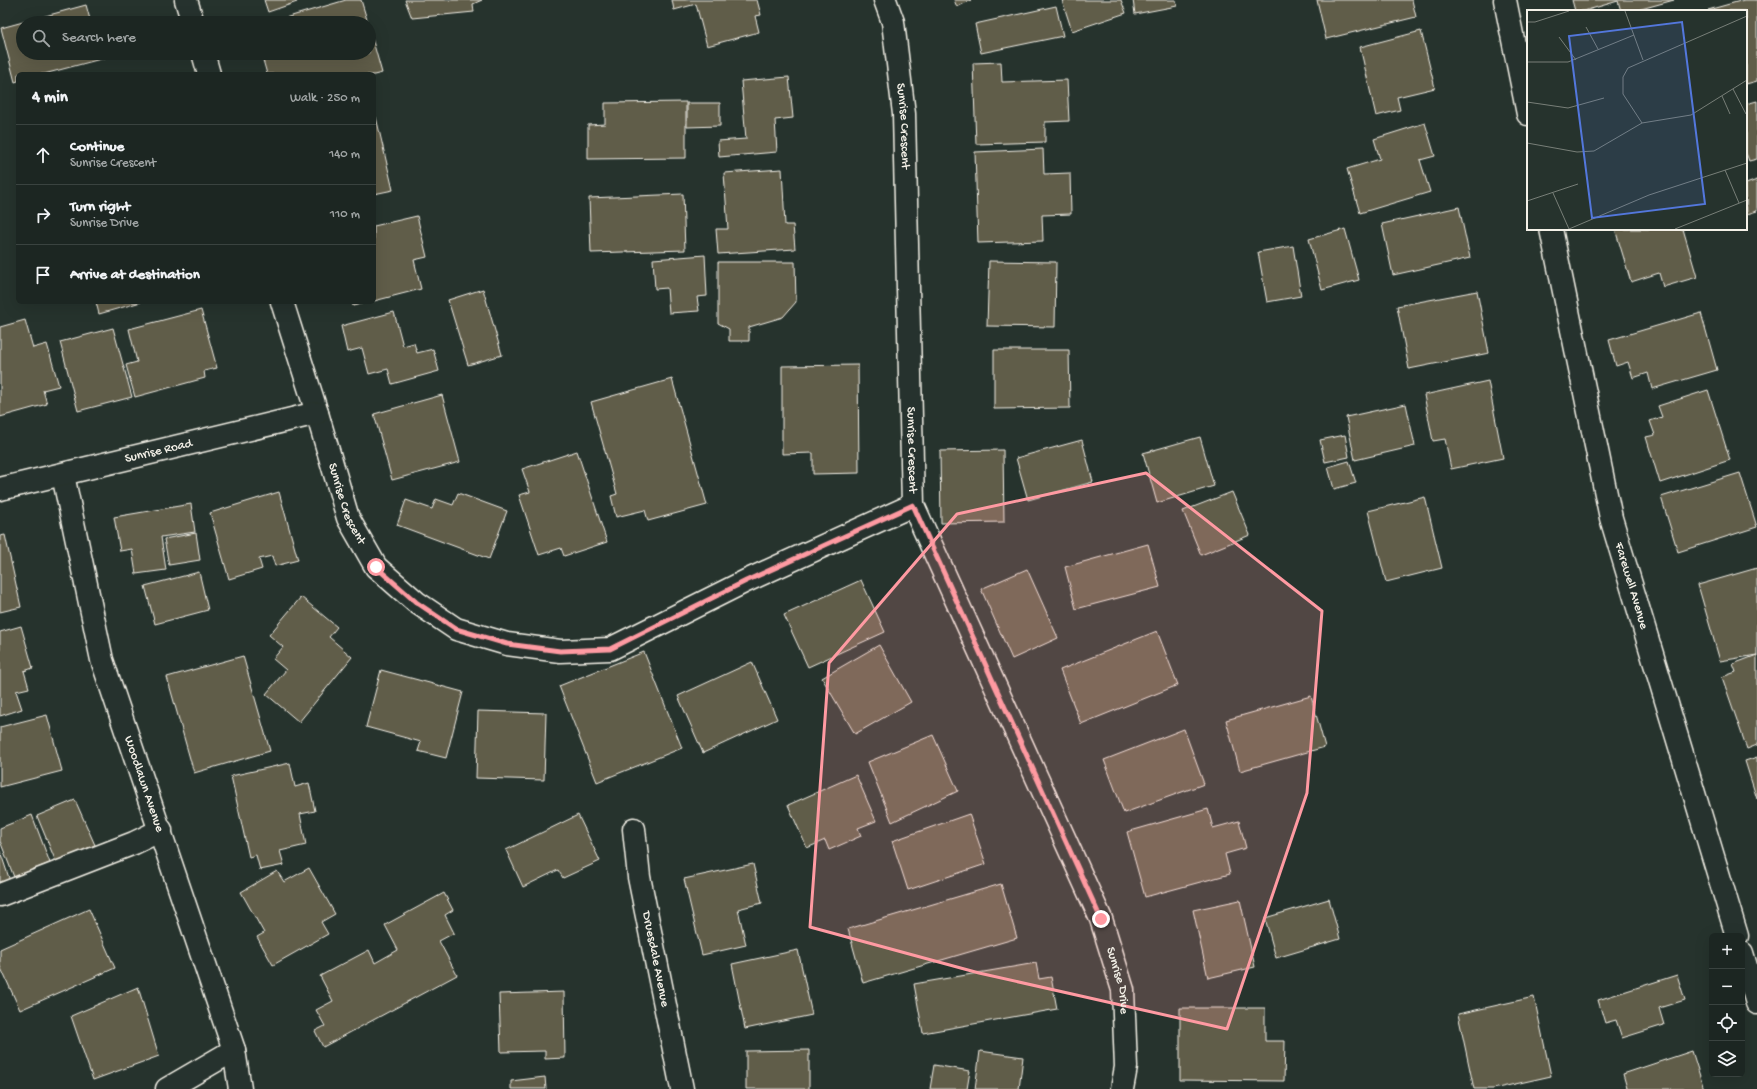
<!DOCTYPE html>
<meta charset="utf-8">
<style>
:root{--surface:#1c2622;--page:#252e2a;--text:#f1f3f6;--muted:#a0a5a5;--line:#3a4340}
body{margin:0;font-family:"Gochi Hand",sans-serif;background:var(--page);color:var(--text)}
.controls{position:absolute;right:12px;bottom:12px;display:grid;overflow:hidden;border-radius:6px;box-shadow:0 4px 16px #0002}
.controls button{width:36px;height:36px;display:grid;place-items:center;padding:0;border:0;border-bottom:1px solid var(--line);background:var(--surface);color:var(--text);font:20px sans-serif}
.stop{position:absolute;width:12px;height:12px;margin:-9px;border:3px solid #ff9aa2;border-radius:50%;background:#fff}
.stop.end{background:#ff9aa2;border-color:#fff;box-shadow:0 1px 4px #0008}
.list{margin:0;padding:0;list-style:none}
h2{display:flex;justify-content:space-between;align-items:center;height:52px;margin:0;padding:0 16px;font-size:17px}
h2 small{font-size:13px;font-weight:400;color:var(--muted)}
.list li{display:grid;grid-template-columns:26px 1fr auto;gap:12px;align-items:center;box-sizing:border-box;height:60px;padding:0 16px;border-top:1px solid var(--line)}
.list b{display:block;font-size:15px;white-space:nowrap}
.list p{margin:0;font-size:13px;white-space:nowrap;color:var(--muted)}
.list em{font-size:13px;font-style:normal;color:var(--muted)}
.icon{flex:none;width:22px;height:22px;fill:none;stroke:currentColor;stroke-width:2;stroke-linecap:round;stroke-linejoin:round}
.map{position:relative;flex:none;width:1757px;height:1089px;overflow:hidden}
.search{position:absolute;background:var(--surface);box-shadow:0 4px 16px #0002;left:16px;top:16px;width:360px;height:44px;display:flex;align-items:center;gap:10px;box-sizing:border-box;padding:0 14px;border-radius:22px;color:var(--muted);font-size:15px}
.panel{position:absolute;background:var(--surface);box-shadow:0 4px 16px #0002;left:16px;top:72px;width:360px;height:232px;border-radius:6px}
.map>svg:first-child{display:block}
.building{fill:#615d4a;stroke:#f4f1e8}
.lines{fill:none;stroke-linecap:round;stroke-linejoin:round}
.street-casing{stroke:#f4f1e8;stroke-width:25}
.street{stroke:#26332d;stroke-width:22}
.route{stroke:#ff9aa2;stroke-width:5}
.marked{fill:#ff9aa2;fill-opacity:0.2;stroke:#ff9aa2;stroke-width:3;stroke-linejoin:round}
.labels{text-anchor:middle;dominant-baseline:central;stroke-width:3;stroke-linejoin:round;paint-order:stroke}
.street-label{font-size:13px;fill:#f4f1e8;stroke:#26332d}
.inset-road{fill:none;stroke:#787f78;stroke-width:1}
.view{fill:#5377dc;fill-opacity:0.15;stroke:#5377dc;stroke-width:2}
.inset-edge{fill:none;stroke:#f4f1e8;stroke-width:2}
</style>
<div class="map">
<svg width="1757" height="1089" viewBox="0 0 1757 1089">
<rect width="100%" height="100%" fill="#26332d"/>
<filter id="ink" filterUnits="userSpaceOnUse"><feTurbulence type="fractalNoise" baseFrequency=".025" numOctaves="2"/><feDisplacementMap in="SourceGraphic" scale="8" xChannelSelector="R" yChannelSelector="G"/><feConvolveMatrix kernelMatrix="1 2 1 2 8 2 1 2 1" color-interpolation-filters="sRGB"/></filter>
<g filter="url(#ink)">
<path class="building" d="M264 0H296L297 2 268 12Z
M346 0H361L368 23H268Z
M405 0H482L473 4 474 12 412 18Z
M672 0H757L761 15 755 16 759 32 707 46 696 4 674 10Z
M954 0H971L957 7Z
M1062 0H1121L1126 13 1072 31Z
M1133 0H1176L1177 6 1135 14Z
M1317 0H1412L1416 17 1326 39Z
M1572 0H1674L1634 11H1621L1618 1 1584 11H1575Z
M1744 0H1757V81L1746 84V11L1708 10Z
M86 5 91 23H23V53H116V55L44 74H18V81L15 82 1 28Z
M1056 6 1063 36 981 53 975 24Z
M369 27 382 73 374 75 267 74 261 53H369Z
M1421 31 1435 88 1397 97 1400 110 1376 116 1360 47Z
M1001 62 1002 82 1067 80 1069 121 1045 122V142L976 144 973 63Z
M789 77 793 118 775 120 777 152 719 157 718 141 746 139 741 81Z
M1757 101V159L1749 161 1746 153V104Z
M686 102V158L588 159V125L605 124V103Z
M687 103H720V126L687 127Z
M376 117 393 190 374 194V118Z
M1425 123 1435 156 1420 160 1430 192 1360 213 1347 169 1380 159 1374 139Z
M1043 149 1044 174 1070 173 1071 214 1042 215 1043 241 978 243 975 152Z
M782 169 785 225H793L795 249 718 254 716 229H728L724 173Z
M1757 180V211L1747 214 1746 184Z
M683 194 685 250 591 253 589 198Z
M1459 207 1470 258 1393 275 1382 224Z
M417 216 427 257 414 260 421 289 374 301V226Z
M1345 229 1359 280 1322 290 1309 239Z
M1615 229H1683L1697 277 1663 287 1659 273 1631 282Z
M1293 246 1301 296 1267 302 1258 252Z
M705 255 707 296 697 297 699 311 669 313 667 288 655 289 653 259Z
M989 261 1056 262 1055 327 987 326Z
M718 262H795L796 302 783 317 749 327V341H729V329L718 323Z
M483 289 502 355 468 365 448 300Z
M1477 291 1489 353 1409 369 1397 306Z
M96 302H141L99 314Z
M352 302H368L353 306Z
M201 310 217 368 204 371 205 378 135 397 126 365 137 362 129 329Z
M394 312 403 346 414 343 417 353 433 349 439 371 392 384 388 369 369 374 362 348 347 352 341 326Z
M1701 313 1717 370 1652 389 1648 373 1633 378 1628 362 1616 366 1609 340Z
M25 320 33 348 47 344 59 386 43 390 47 404 0 417V327Z
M113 328 132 397 78 411 60 342Z
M994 350H1069L1070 408 994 409Z
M858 365 859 473 813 474V453L782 454V366Z
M672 379 707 505 648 521 645 510 616 517 611 496 617 494 591 402Z
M1488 381 1503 458 1451 469 1445 439 1433 441 1424 395Z
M1708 390 1730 460 1660 483 1646 437 1655 435 1650 421 1662 417 1658 406Z
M442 395 460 462 392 480 374 414Z
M1406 404 1415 446 1355 460 1346 417Z
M1345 435 1349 457 1325 462 1320 440Z
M1200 437 1214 486 1157 503 1143 453Z
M1082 440 1093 482 1028 500 1016 458Z
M1003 450 1004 522 941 523 940 451Z
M577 451 607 542 564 556 561 548 539 555 519 495 530 492 522 469Z
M1349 461 1356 483 1334 489 1328 467Z
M1740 473 1757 527 1678 552 1661 497Z
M279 492 298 560 275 566 272 556 259 559 262 569 229 579 210 513Z
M1232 492 1250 535 1201 555 1183 511Z
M458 493 507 511 489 559 397 525 406 500 432 509 436 499 453 505Z
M1425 497 1442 568 1386 582 1368 511Z
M191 504 195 532 161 537 166 570 136 574 132 549 120 551 114 517Z
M196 533 200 560 169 565 164 539Z
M5 535 21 607 0 612V536Z
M1148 544 1160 587 1076 609 1065 567Z
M1757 568V655L1720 661 1698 585Z
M1027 569 1058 638 1012 659 981 589Z
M199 572 208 610 155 624 145 586Z
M861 580 885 632 808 667 784 615Z
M301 597 337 627 329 637 352 657 299 722 266 694 286 670 273 659 283 647 269 635Z
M21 626 33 668 24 671 29 688 16 691 22 709 0 716V632Z
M1157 631 1178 685 1081 724 1060 670Z
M879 645 911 702 855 734 822 678Z
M644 652 682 748 597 782 559 686Z
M1757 655V745L1747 749 1722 677 1736 672 1733 664Z
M243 656 270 751 194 773 167 677Z
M752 662 777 719 703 753 678 696Z
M381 670 463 692 446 758 418 751 421 742 366 727Z
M1311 696 1325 747 1240 771 1226 720Z
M478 711 546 713 544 780 476 778Z
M47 715 62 771 0 787V727Z
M1184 729 1204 784 1124 813 1104 760Z
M933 735 958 791 892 822 868 762Z
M1757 757V799L1745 761Z
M290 763 295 787 309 783 315 811 300 814 306 845 280 851 284 865 260 870 256 855 249 857 231 776Z
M856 775 876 821 858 828 861 836 829 850 825 840 807 848 788 805Z
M75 800 95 845 56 862 37 816Z
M1208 809 1213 828 1239 821 1246 848 1225 854 1230 874 1145 897 1127 832Z
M969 814 986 864 908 890 892 841Z
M32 815 50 863 14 877 0 841V828Z
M578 815 600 861 563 878 558 870 523 887 506 850Z
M0 851 10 881 0 885Z
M753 864 762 903 738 909 746 945 702 955 684 879Z
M309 868 335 914 321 922 328 934 273 965 257 937 264 933 241 892 277 871 284 882Z
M1001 884 1017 938 863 983 848 929Z
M444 893 453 910 445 915 454 933 439 941 457 975 323 1047 315 1031 325 1026 316 1010 333 1001 320 976 369 950 375 963 398 950 385 925Z
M1329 899 1340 939 1276 958 1265 918Z
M1240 900 1255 967 1208 978 1193 910Z
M89 909 115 968 20 1010 0 966V949Z
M798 950 812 1015 745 1029 732 964Z
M1036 963 1039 979 1051 977 1057 1009 923 1033 914 984Z
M1677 975 1685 1000 1659 1008 1664 1025 1622 1038 1616 1020 1605 1023 1598 1000Z
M138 987 159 1056 93 1080 71 1016Z
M564 992 565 1058 545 1059V1051L501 1052 499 994Z
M1534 997 1551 1076 1493 1089H1474L1458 1014Z
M1180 1008H1265V1041H1285L1284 1081 1180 1080Z
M809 1050V1089H746V1051Z
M980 1051 1023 1057 1019 1089H975Z
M1692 1051 1704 1089H1624L1627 1088 1623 1074Z
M934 1065 970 1071 967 1089H930Z
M545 1077 546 1089H511V1081Z"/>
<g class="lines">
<g class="street-casing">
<g id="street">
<path d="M186 0 193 23"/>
<path id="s1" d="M885 0 893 22 904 114 913 505 1101 919 1123 990 1126 1067 1122 1089"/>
<path d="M1505 0 1528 114"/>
<path d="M203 53 209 74"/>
<path id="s2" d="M1551 229 1611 518 1737 936"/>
<path id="s3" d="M282 302 317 413 348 518 376 567 416 602 456 629 507 644 560 651 610 649 746 581 913 505"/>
<path id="s4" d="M63 475 102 660 234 1050 240 1089"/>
<path id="s5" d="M0 489 317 413"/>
<path id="s6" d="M634 829 639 877 682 1089"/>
<path d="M0 895 134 843 161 830"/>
<path d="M1742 953 1757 1003"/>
<path d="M167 1089 234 1050"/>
</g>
</g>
<use href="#street" class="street"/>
</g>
</g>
<g class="lines" filter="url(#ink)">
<path class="route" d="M376 567 416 602 456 629 507 644 560 651 610 649 746 581 913 505 1101 919"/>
</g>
<path class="marked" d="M1146 473 1322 611 1307 793 1227 1029 979 973 810 927 829 663 957 514Z"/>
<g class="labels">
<g class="street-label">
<text stroke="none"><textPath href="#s1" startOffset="128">Sunrise Crescent</textPath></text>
<text stroke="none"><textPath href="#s1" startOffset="452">Sunrise Crescent</textPath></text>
<text stroke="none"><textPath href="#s5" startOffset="163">Sunrise Road</textPath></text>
<text stroke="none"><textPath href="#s3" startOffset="212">Sunrise Crescent</textPath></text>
<text stroke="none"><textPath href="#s2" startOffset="366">Farewell Avenue</textPath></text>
<text stroke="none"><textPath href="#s4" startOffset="320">Woodlawn Avenue</textPath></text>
<text stroke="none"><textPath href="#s6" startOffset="132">Druesdale Avenue</textPath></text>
<text stroke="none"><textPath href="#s1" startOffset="1026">Sunrise Drive</textPath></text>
</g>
</g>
<g transform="translate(1527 10)">
<rect width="220" height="220" fill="#26332d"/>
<path class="inset-road" d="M98 1 116 50M0 12H8L42 1M59 17 71 39M32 27 49 50M0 52H41L107 25M206 79 219 104M195 86 203 104M0 92 41 98 77 88M115 113 96 84V67L101 58 220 6M0 133 50 142 67 141 115 113 164 105 220 70M198 160 212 193M26 183 42 219M0 191 51 174M42 219 122 185 220 153M148 219 220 190"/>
<path class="view" d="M155 12 178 194 65 208 42 26Z"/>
<rect width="220" height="220" class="inset-edge"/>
</g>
</svg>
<div class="controls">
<button>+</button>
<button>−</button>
<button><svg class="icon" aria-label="locate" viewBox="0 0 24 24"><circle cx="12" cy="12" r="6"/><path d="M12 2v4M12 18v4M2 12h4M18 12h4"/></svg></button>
<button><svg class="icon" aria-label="layers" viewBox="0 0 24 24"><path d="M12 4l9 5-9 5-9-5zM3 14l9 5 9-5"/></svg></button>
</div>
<div class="stop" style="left:376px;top:567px"></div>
<div class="stop end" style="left:1101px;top:919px"></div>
<div class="search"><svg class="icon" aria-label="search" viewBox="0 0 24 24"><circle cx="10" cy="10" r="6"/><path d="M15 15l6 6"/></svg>Search here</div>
<section class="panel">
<h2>4 min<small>Walk · 250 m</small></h2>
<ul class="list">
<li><svg class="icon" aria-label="ahead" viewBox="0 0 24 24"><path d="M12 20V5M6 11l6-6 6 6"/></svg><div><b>Continue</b><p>Sunrise Crescent</p></div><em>140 m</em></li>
<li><svg class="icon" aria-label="right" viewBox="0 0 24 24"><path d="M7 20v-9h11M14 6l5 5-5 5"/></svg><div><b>Turn right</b><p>Sunrise Drive</p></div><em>110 m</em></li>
<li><svg class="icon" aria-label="arrive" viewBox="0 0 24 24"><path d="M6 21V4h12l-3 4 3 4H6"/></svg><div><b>Arrive at destination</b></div></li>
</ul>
</section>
</div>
